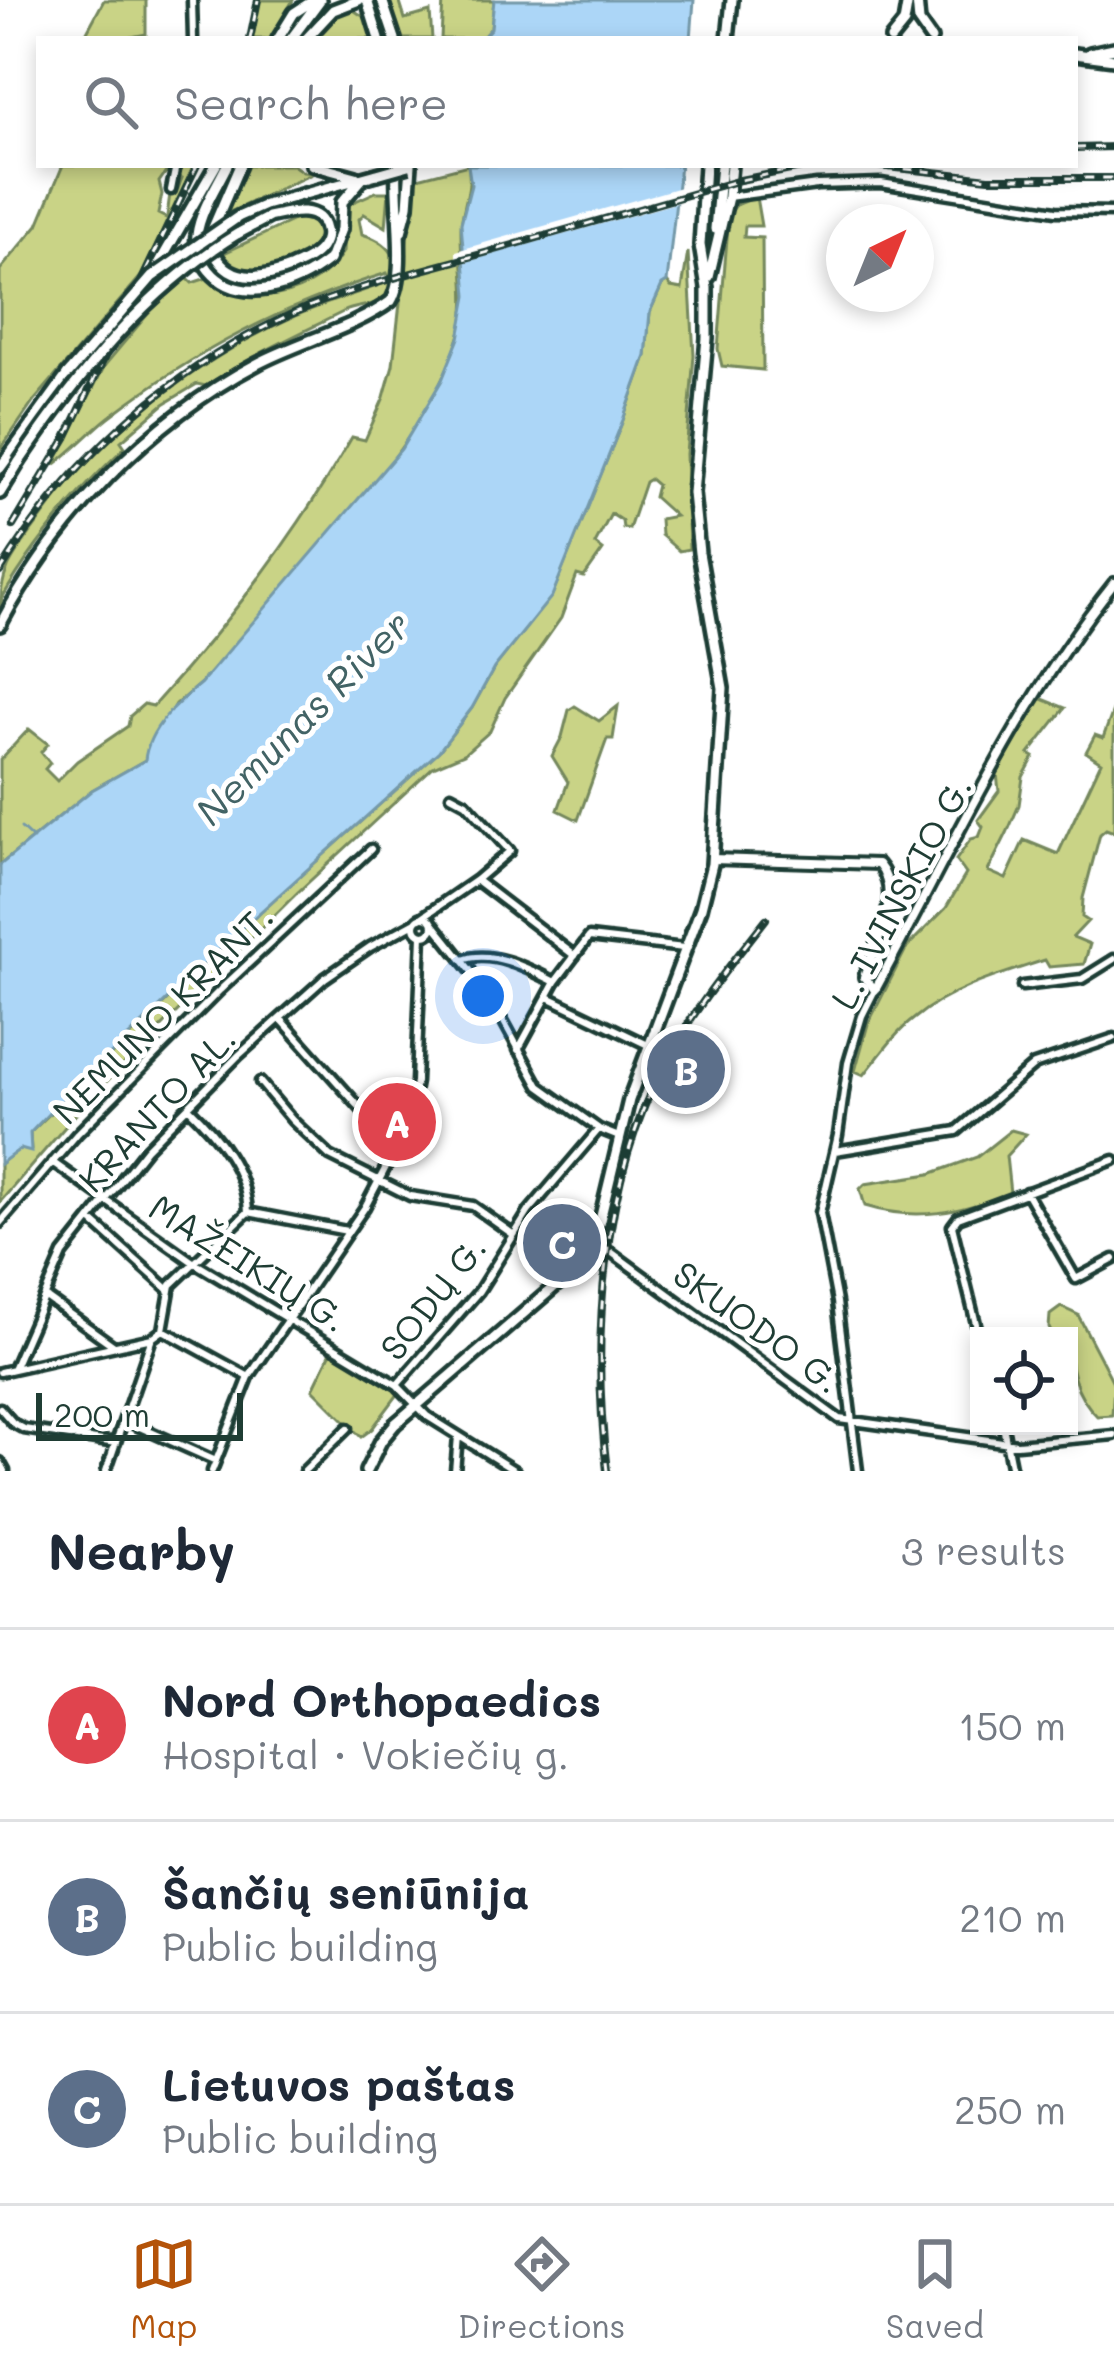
<!DOCTYPE html>
<meta charset="utf-8">
<style>
:root{--surface:#fff;--page:#f6f6f7;--text:#1f2937;--muted:#747a83;--line:#e0e1e3;--accent:#b45309}
body{margin:0;font-family:Mali,sans-serif;background:var(--page);color:var(--text)}
.controls{position:absolute;right:36px;bottom:36px;display:grid;overflow:hidden;border-radius:0px;box-shadow:0 6px 18px #0003}
.controls button{width:108px;height:108px;display:grid;place-items:center;padding:0;border:0;border-bottom:3px solid var(--line);background:var(--surface);color:var(--text);font:60px sans-serif}
.compass{position:absolute;left:826px;top:204px;width:108px;height:108px;border-radius:50%;background:var(--surface);box-shadow:0 6px 18px #0003;rotate:43deg}
.scale{position:absolute;left:36px;bottom:30px;width:207px;box-sizing:border-box;padding-left:12px;border:6px solid #1f3d34;border-top:0;font-size:33px;line-height:42px;white-space:nowrap;color:#1f3d34;-webkit-text-stroke:9px #fff;paint-order:stroke}
.you{position:absolute;left:483px;top:996px;width:42px;height:42px;margin:-30px;border:9px solid #fff;border-radius:50%;background:#1a73e8;box-shadow:0 0 0 18px #1a73e833}
.badge{display:grid;place-items:center;width:78px;height:78px;border-radius:50%;background:var(--accent);color:#fff;font-size:39px;font-weight:700}
.pin{position:absolute;translate:-50% -50%;border:6px solid #fff;box-shadow:0 3px 12px #0006}
.list{margin:0;padding:0;list-style:none}
h2{display:flex;justify-content:space-between;align-items:center;height:156px;margin:0;padding:0 48px;font-size:51px}
h2 small{font-size:39px;font-weight:400;color:var(--muted)}
.list li{display:grid;grid-template-columns:78px 1fr auto;gap:36px;align-items:center;box-sizing:border-box;height:192px;padding:0 48px;border-top:3px solid var(--line)}
.list b{display:block;font-size:45px;white-space:nowrap}
.list p{margin:0;font-size:39px;white-space:nowrap;color:var(--muted)}
.list em{font-size:39px;font-style:normal;color:var(--muted)}
.icon{flex:none;width:66px;height:66px;fill:none;stroke:currentColor;stroke-width:2;stroke-linecap:round;stroke-linejoin:round}
.map{position:relative;flex:none;width:1114px;height:1471px;overflow:hidden}
.search{position:absolute;background:var(--surface);box-shadow:0 6px 18px #0003;left:36px;right:36px;top:36px;height:132px;display:flex;align-items:center;gap:30px;box-sizing:border-box;padding:0 42px;border-radius:0px;color:var(--muted);font-size:45px}
.sheet{height:732px;background:var(--surface)}
nav{display:flex;justify-content:space-around;align-items:center;box-sizing:border-box;height:168px;border-top:3px solid var(--line);background:var(--surface);font-size:33px;color:var(--muted)}
nav a{display:grid;justify-items:center;gap:6px}
nav .on{color:var(--accent)}
.map>svg:first-child{display:block}
.green{fill:#c9d386;stroke:#74885d;stroke-width:3}
.water{fill:#acd6f7;stroke:#7499a9;stroke-width:3}
.pier{fill:#fff}
.lines{fill:none;stroke-linecap:round;stroke-linejoin:round}
.stream{stroke:#7499a9;stroke-width:3}
.minor-casing{stroke:#1f3d34;stroke-width:15}
.tertiary-casing{stroke:#1f3d34;stroke-width:16}
.secondary-casing{stroke:#1f3d34;stroke-width:18}
.primary-casing{stroke:#1f3d34;stroke-width:18}
.minor{stroke:#fff;stroke-width:6}
.tertiary{stroke:#fff;stroke-width:8}
.secondary{stroke:#fff;stroke-width:9}
.primary{stroke:#fff;stroke-width:9}
.rail-casing{stroke:#1f3d34;stroke-width:8}
.rail{stroke:#fff;stroke-width:3;stroke-dasharray:9;stroke-linecap:butt}
.primary-bridge-casing{stroke:#1f3d34;stroke-width:18;stroke-linecap:butt}
.primary-bridge{stroke:#fff;stroke-width:9}
.labels{text-anchor:middle;dominant-baseline:central;stroke-width:10;stroke-linejoin:round;paint-order:stroke}
.street-label{font-size:36px;fill:#1f3d34;stroke:#fff}
.water-label{font-size:39px;font-style:italic;fill:#426365;stroke:#fff}
</style>
<div class="map">
<svg width="1114" height="1471" viewBox="0 0 1114 1471">
<rect width="100%" height="100%" fill="#fff"/>
<filter id="ink" filterUnits="userSpaceOnUse"><feTurbulence type="fractalNoise" baseFrequency=".00833" numOctaves="2"/><feDisplacementMap in="SourceGraphic" scale="24" xChannelSelector="R" yChannelSelector="G"/><feConvolveMatrix kernelMatrix="1 2 1 2 8 2 1 2 1" color-interpolation-filters="sRGB"/></filter>
<g filter="url(#ink)">
<path class="green" d="M104 0H146V34L122 39H83Z
M260 0H293L271 39H252Z
M388 0H399L405 19 430 12 432 39H400Z
M443 0H494L491 28 481 39H441Z
M352 9 367 19 372 39H313L333 17Z
M63 165H195L170 218 167 216 170 194 178 189 182 178 166 172 159 182 162 194 158 214 168 219 142 275 34 401 0 450V270L38 225Z
M245 165H293L303 172 314 173 221 216Z
M468 165C473 188 462 205 461 228 460 266 471 299 459 337 426 450 279 593 201 683L176 704 145 760 92 790 0 865V760L29 729 48 744 41 752 50 763 45 769 57 781 77 761 128 726 130 716 144 704 153 706C227 625 297 533 352 437L365 440 384 397 393 365 414 179Z
M376 192H389L386 227 364 214 359 219 362 234C396 244 405 265 387 298 369 308 357 305 343 312 297 335 248 357 206 386L197 384 164 404 121 441 125 447C76 493 35 541 1 600L4 603 0 610C0 569 15 554 39 521 102 433 196 360 295 316 326 302 359 293 390 281L387 273C282 306 197 350 109 417 90 432 73 451 54 465L105 365 152 309 187 278 192 283 207 278C247 312 315 297 343 252L345 214 349 204Z
M756 197 761 226H745L744 237 762 238 763 370 722 366 718 349 729 214 736 205Z
M298 218 316 222 320 231 319 243C295 271 247 284 220 255Z
M688 252 694 355 686 454 689 549 679 551 661 535 660 519 675 516 654 497 657 485 650 479 645 482 629 529 623 528 622 521 611 514 595 544 603 550 584 577 577 575 561 618 505 698 490 731 464 754 433 767 298 892 90 1098 0 1202V1164L20 1148 31 1149 30 1133 239 931 439 751 472 708 494 668 552 595 623 420 646 356 650 312 662 285 667 282 671 287 682 289Z
M1040 698 1065 708 1029 754 1034 757 1023 777 1019 805 1007 833 988 871 1006 879 1024 840 1058 854 1101 762 1086 752 1095 735 1103 738 1114 708V832L1106 829 1100 834 1083 898 1082 917 1088 921 1073 937 1090 944 1084 964 1049 967 1045 960C1003 974 951 988 915 1018 895 1033 880 1055 864 1075L855 1071 868 1024 907 947 946 908 966 874 956 860 971 839 979 837 983 827 978 820 999 791 997 774Z
M575 706 599 721 618 706 613 739H607L578 820 558 810 568 782 552 756 562 737 569 710Z
M1011 1130 1026 1134 1006 1156 1010 1193C962 1212 917 1222 865 1206L860 1189 865 1184 930 1174 977 1157Z
M1061 1307 1078 1315 1114 1384 1112 1415 1097 1416C1074 1393 1069 1367 1069 1336H1053L1049 1328 1050 1315Z
M331 1352 399 1393 372 1429 361 1437 313 1389Z"/>
<path class="water" d="M494 0H694L691 39H481L491 28Z
M468 165H680L667 282 662 285 650 312 646 356 623 420 552 596 494 668 472 708 439 751 239 931 51 1111 30 1133 31 1152 20 1149 0 1164V865L92 790 145 760C148 728 178 702 201 683L401 449 442 380 459 338 467 296 461 223 471 185Z"/>
<path class="pier" d="M684 186 683 201 456 265V251Z"/>
<g class="lines">
<path class="stream" d="M21 828 33 839"/>
<g class="minor-casing">
<path id="minor" d="M192 0 193 39
M171 190 176 165
M728 197 817 185 881 183 1056 211 1114 212
M476 880 575 956
M415 926a9 9 0 1 1 18 0a9 9 0 1 1-18 0Z
M421 918 476 880 510 851 466 803 451 795
M432 922 487 991 539 1086 599 1129 619 1137
M463 960C492 949 529 969 555 982
M1022 986 1082 979 1114 959
M548 997 648 1045
M281 1019 396 1148
M518 1050 555 982 589 937 684 948
M260 1082 292 1120 330 1156 410 1196 473 1206 514 1235
M188 1107C217 1135 246 1170 248 1212
M835 1151 957 1131 1034 1065 1114 1038
M52 1162 193 1262 397 1385 427 1416 515 1471
M1026 1192 1076 1279 1114 1259
M248 1212 347 1231
M91 1220 168 1289
M0 1223 77 1134 220 990 371 849
M596 1241 839 1419 1017 1444 1114 1435
M47 1298 114 1346
M163 1330 171 1285 248 1212
M979 1336 952 1226 958 1218 1114 1160
M13 1369 152 1338 163 1330 249 1377
M0 1372 13 1369 63 1254 146 1149 238 1056 325 978 370 947 416 922
M397 1385 479 1291 529 1211 599 1129
M0 1408 13 1423 24 1429 116 1443
M124 1420 216 1461
M1003 1426 1012 1471
M0 1462 5 1471
M106 1471 152 1338
M212 1471 249 1377 365 1207 408 1125 416 1082 422 935
M304 1471 348 1428
M455 1471 458 1436
M858 1471 837 1302 820 1213 838 1135 848 1063 862 1016 875 990"/>
</g>
<g class="tertiary-casing">
<path id="tertiary" d="M712 859 878 864C905 896 874 943 864 977L875 990C950 853 1016 705 1114 583"/>
</g>
<g class="secondary-casing">
<path id="secondary" d="M715 229 721 165
M709 277 728 197 731 165
M366 1471 381 1441 395 1424 575 1269 595 1241 629 1100 701 908 712 864 723 688 699 553 693 493 707 338V288L700 245 705 165"/>
</g>
<g class="primary-casing">
<path id="primary" d="M367 0 379 39
M382 0 395 39
M917 0 919 22 931 39
M278 39 294 13 314 0
M291 39 320 0
M306 39 333 10 359 0
M728 39 732 0
M891 39 904 23 908 0
M1090 53 1114 48
M1075 54 1114 59
M227 165C217 186 200 211 197 235 195 248 201 260 209 270 240 308 297 285 329 260L341 229 342 202 362 179
M240 165 209 237C219 281 253 283 290 268 301 263 314 258 321 248 325 242 327 236 325 230 320 203 286 213 268 217
M312 165 356 177
M238 217 265 205 377 174
M401 232 408 206 411 165
M237 234 269 217
M153 274 216 165
M0 468 68 374
M0 493 19 462
M0 625C57 518 149 421 257 364 298 342 355 328 391 301 408 274 394 201 397 165"/>
</g>
<use href="#minor" class="minor"/>
<use href="#tertiary" class="tertiary"/>
<use href="#secondary" class="secondary"/>
<use href="#primary" class="primary"/>
<g class="rail-casing">
<path id="rail" d="M250 39 258 0
M1075 148 1114 147
M869 165 989 178H1114
M13 526 66 438 197 165
M0 572C72 455 181 360 308 307 368 283 431 268 492 251 575 227 657 204 740 180L806 167 854 165
M607 1471C591 1338 601 1180 666 1061 693 1010 731 964 766 919"/>
</g>
<use href="#rail" class="rail"/>
<g class="primary-bridge-casing">
<path id="primary-bridge" d="M377 174 409 165
M68 374 152 277 238 217
M19 462C78 375 146 289 237 234"/>
</g>
<use href="#primary-bridge" class="primary-bridge"/>
</g>
</g>
<g class="labels">
<g class="street-label">
<text transform="translate(900 892) rotate(-62)">L. IVINSKIO G.</text>
<text transform="translate(162 1013) rotate(-45)">NEMUNO KRANT.</text>
<text transform="translate(156 1108) rotate(-47)">KRANTO AL.</text>
<text transform="translate(249 1262) rotate(32)">MAŽEIKIŲ G.</text>
<text transform="translate(432 1297) rotate(-52)">SODŲ G.</text>
<text transform="translate(758 1326) rotate(36)">SKUODO G.</text>
</g>
<g class="water-label">
<text transform="translate(302 717) rotate(-45)">Nemunas River</text>
</g>
</g>
</svg>
<div class="controls">
<button><svg class="icon" aria-label="locate" viewBox="0 0 24 24"><circle cx="12" cy="12" r="6"/><path d="M12 2v4M12 18v4M2 12h4M18 12h4"/></svg></button>
</div>
<svg class="compass" viewBox="-18 -18 36 36"><path d="M0-13l5 13h-10z" fill="#e53935"/><path d="M0 13l5-13h-10z" fill="#747a83"/></svg>
<div class="scale">200 m</div>
<div class="you"></div>
<div class="pin badge" style="left:397px;top:1122px;background:#e0444e">A</div>
<div class="pin badge" style="left:686px;top:1069px;background:#5c6f8a">B</div>
<div class="pin badge" style="left:562px;top:1243px;background:#5c6f8a">C</div>
<div class="search"><svg class="icon" aria-label="search" viewBox="0 0 24 24"><circle cx="10" cy="10" r="6"/><path d="M15 15l6 6"/></svg>Search here</div>
</div>
<section class="sheet">
<h2>Nearby<small>3 results</small></h2>
<ul class="list">
<li><span class="badge" style="background:#e0444e">A</span><div><b>Nord Orthopaedics</b><p>Hospital · Vokiečių g.</p></div><em>150 m</em></li>
<li><span class="badge" style="background:#5c6f8a">B</span><div><b>Šančių seniūnija</b><p>Public building</p></div><em>210 m</em></li>
<li><span class="badge" style="background:#5c6f8a">C</span><div><b>Lietuvos paštas</b><p>Public building</p></div><em>250 m</em></li>
</ul>
</section>
<nav>
<a class="on"><svg class="icon" aria-label="map" viewBox="0 0 24 24"><path d="M3 6l6-2 6 2 6-2v14l-6 2-6-2-6 2zM9 4v14M15 6v14"/></svg>Map</a>
<a><svg class="icon" aria-label="directions" viewBox="0 0 24 24"><path d="M12 3l9 9-9 9-9-9zM9 14v-3h6M13 9l2 2-2 2"/></svg>Directions</a>
<a><svg class="icon" aria-label="saved" viewBox="0 0 24 24"><path d="M7 4h10v16l-5-4-5 4z"/></svg>Saved</a>
</nav>
